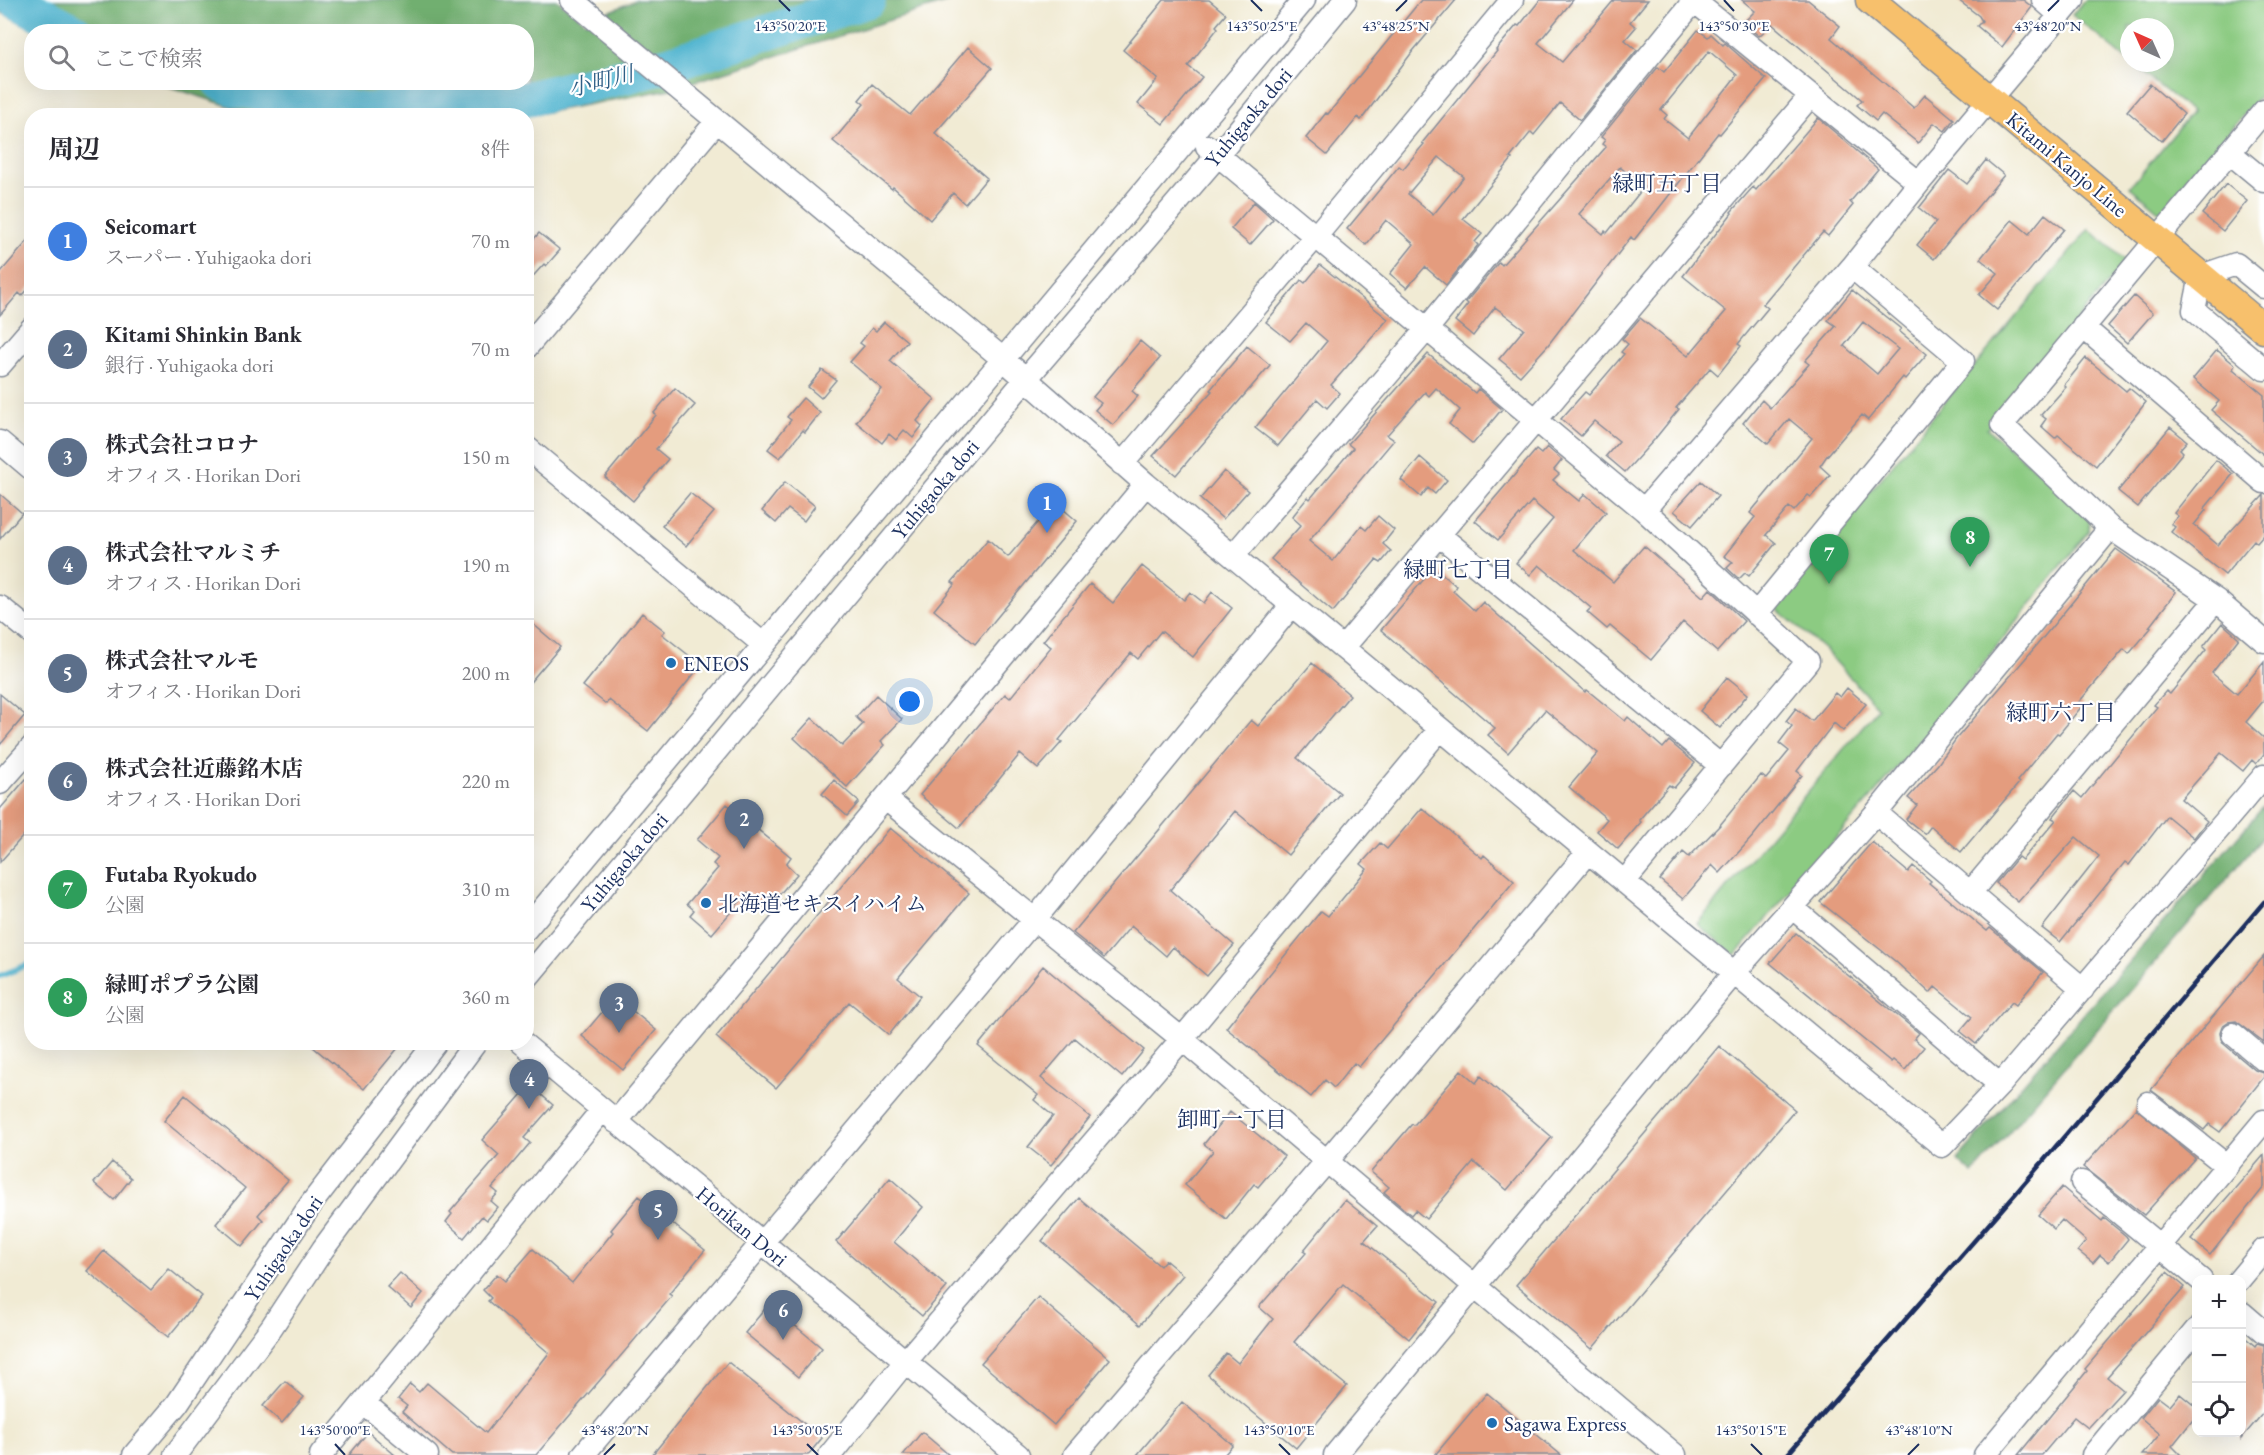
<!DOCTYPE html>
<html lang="ja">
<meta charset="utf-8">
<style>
:root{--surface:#fff;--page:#f7f7f7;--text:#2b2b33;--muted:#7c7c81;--line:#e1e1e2;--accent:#0f766e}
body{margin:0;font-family:"EB Garamond","Noto Serif JP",serif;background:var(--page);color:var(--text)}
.controls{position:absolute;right:18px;bottom:18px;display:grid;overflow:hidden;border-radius:12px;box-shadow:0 6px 24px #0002}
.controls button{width:54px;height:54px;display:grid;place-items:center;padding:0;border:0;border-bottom:2px solid var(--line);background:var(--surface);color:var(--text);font:30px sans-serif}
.compass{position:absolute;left:2120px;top:18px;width:54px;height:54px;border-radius:50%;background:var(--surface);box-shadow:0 6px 24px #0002;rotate:315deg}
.you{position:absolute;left:910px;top:702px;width:21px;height:21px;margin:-15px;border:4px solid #fff;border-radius:50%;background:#1a73e8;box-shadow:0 0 0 9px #1a73e833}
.badge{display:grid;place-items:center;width:39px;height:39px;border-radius:50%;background:var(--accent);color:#fff;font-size:20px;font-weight:700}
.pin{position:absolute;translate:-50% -50px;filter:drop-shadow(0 2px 3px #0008)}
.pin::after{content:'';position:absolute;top:32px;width:21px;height:18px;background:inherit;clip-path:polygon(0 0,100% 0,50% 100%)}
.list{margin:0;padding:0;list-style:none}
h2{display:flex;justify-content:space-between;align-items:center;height:78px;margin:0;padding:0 24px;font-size:26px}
h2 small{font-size:20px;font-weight:400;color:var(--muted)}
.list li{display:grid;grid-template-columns:39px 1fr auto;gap:18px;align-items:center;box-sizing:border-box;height:108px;padding:0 24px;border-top:2px solid var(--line)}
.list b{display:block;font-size:22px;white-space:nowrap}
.list p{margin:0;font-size:20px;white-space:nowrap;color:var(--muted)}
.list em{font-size:20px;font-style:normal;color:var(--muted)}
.icon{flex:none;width:33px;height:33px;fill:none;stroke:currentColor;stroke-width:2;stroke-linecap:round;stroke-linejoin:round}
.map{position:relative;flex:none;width:2264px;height:1455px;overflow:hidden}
.search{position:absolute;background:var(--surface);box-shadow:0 6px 24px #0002;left:24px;top:24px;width:510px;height:66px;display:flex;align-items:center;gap:15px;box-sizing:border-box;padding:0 21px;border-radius:24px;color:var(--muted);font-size:22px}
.panel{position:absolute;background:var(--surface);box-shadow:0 6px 24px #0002;left:24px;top:108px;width:510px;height:942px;border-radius:24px}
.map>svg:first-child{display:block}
.green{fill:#8ccb82;stroke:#547d70;stroke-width:1.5}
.forest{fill:#71af70;stroke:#466f67;stroke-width:1.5}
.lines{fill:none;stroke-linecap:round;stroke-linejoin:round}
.stream{stroke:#50b4cf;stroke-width:6}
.river{stroke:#50b4cf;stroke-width:36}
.building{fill:#e49c7e;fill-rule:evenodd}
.minor-casing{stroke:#868d99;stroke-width:25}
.major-casing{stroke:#868d99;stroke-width:31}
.minor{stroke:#fff;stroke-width:22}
.major{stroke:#f7c06c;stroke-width:28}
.rail{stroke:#1b2f5e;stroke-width:4.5}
.ticks{fill:none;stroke:#1b2f5e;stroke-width:2}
.poi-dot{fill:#1f6fb2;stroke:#fff;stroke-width:2}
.labels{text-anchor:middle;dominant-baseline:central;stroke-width:4.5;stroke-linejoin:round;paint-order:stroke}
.street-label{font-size:21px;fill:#1b2f5e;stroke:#fff}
.poi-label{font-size:21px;fill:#1b2f5e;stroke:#fff;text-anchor:start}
.water-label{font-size:22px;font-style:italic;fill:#2e5e86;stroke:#fff}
.neighbourhood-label{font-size:22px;fill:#1b2f5e;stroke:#fff}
.ticks-label{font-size:15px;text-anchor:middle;fill:#1b2f5e;stroke:#fff;stroke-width:4.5;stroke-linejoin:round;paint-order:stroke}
</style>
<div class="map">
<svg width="2264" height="1455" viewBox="0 0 2264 1455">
<rect width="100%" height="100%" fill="#fff"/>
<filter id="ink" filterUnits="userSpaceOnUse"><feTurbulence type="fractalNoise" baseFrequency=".0167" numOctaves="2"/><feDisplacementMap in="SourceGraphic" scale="12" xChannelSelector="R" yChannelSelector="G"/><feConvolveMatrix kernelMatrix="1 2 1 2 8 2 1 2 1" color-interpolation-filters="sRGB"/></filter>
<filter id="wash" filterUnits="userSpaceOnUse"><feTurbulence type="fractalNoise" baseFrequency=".008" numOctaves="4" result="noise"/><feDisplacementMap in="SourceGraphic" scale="24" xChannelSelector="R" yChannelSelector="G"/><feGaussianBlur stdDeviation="1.35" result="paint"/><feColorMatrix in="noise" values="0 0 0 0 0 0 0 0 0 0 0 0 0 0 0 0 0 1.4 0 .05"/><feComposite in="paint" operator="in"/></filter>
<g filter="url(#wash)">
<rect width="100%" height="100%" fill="#f1ebd4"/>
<path class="green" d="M2085 0H2264V91L2161 213 2130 187 2192 112 2131 63H2165V27H2129V61L2072 15Z
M2089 229 2126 261 1987 429 2090 514 2089 531 1933 726 1735 955 1697 924 1878 708 1824 649 1774 607Z"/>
<path class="forest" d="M0 0H557L586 22 636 0H954L671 89 527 116 256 115 158 83 526 82V32L37 31 0 12Z
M2264 806V836L1973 1174 1957 1160Z"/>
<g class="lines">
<path class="stream" d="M0 976 32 963"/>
<path class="river" d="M15 0 75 32
M220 82 236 89 364 111 518 101 630 75 672 63 868 0"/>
</g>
<g id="blocks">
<path class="building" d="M1164 0H1209L1226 14 1216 26 1218 28 1188 66 1202 77 1163 124 1138 104 1158 79 1123 50Z
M1421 0H1456L1413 51 1361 120 1358 117 1327 155 1306 138 1326 113 1328 114Z
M1540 0H1573L1538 43 1562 62 1614 0H1648L1630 22 1636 27 1625 40 1637 50 1580 120 1560 103 1534 135 1531 132 1510 158 1512 159 1463 219 1482 234 1475 242 1478 245 1446 285 1425 267 1407 288 1390 274 1414 244 1386 220 1366 245 1347 229 1399 166 1403 169 1424 144 1422 143 1497 51 1496 50 1517 25 1519 26ZM1439 157 1464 177 1433 215 1408 194Z
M1742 0H1808L1840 26 1831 38 1914 108 1925 95 1954 119 1945 131 1934 123 1918 143 1882 114 1876 121 1857 105 1862 100 1772 24 1759 36 1743 23 1755 11Z
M1958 0H2023L2032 7 2002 47 1977 26 1982 21 1979 16Z
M1698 30 1708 37 1711 34 1723 45 1725 43 1766 79 1720 134 1718 133 1634 240 1631 237 1548 345 1520 376 1499 359 1524 329 1495 307 1473 336 1455 321 1468 304 1466 302 1499 262 1502 265 1606 147 1602 144 1605 140 1601 137 1658 67 1664 72ZM1709 51 1737 75 1688 138 1664 119 1667 115 1661 110ZM1620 167 1644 187 1607 233 1605 231 1603 234 1579 214Z
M968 47 992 68 935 133 987 178 965 204 953 193 930 220 893 187 892 189 833 141 864 104 859 100 872 84 910 115Z
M2150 84 2184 114 2162 141 2127 111Z
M1818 118 1878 169 1850 202 1853 205 1828 236 1823 232 1763 304 1768 308 1738 344 1741 346 1718 375 1710 368 1676 408 1679 409 1654 440 1625 472 1606 456 1619 441 1594 421 1581 436 1561 419 1585 392 1589 395 1624 354 1621 352 1628 344 1622 339 1640 318 1688 356 1726 311 1683 276 1732 213 1731 212 1753 187 1756 190Z
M1986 160 2004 175 1934 259 1917 245 1936 222 1919 208 1949 170 1967 184Z
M2226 184 2247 201 2223 231 2202 214Z
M1254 202 1273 219 1250 245 1231 229Z
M2045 214 2064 229 1997 310 1979 295 1998 273 1980 259 2012 220 2029 234Z
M539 233 560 250 546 266 544 264 526 284V248Z
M32 236V285L22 296 19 293 0 315V273Z
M1320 265 1388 319 1331 385 1340 393 1327 408 1317 399 1278 446 1255 428 1327 341 1306 323 1290 341 1266 322 1301 280 1305 283Z
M1852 290 1901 329 1899 331 1927 354 1905 379 1903 377 1868 420 1862 415 1826 457 1820 466 1830 475 1811 497 1808 495 1794 511 1789 507 1766 535 1776 543 1749 576 1745 573 1739 579 1727 568 1733 562 1724 556 1755 517 1750 513 1812 438 1789 419 1768 444 1743 423 1762 400 1770 408 1809 364 1805 361 1836 326 1828 320ZM1863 322 1898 349 1877 374 1844 346Z
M2134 296 2153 313 2127 343 2108 326Z
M884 322 907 341 890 361 935 399 917 421 922 426 913 438 904 430 896 440 889 434 882 443 856 422 882 389 850 362 864 346 860 343 872 328 876 331Z
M1140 341 1160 358 1132 391 1138 396 1113 425 1095 410 1101 403 1093 397Z
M1247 346 1270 365 1176 475 1153 456 1212 391 1210 390Z
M2217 350 2235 365 2233 369 2264 395V455L2211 410 2219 401 2193 379Z
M1428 354 1475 393 1478 389 1502 409 1473 444 1449 424 1460 410 1436 388 1429 396 1425 392 1387 435 1394 440 1309 541 1333 561 1361 526 1366 530 1378 516 1394 530 1383 544 1391 551 1381 563 1376 560 1333 612 1271 559 1301 525 1292 517 1308 497 1310 499 1353 448 1348 444Z
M2086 358 2126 391 2129 388 2146 402 2096 466 2058 435 2055 438 2041 426 2046 419 2041 415 2066 387 2064 385Z
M822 370 836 380 821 398 808 387Z
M675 388 695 405 656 449 668 459 633 501 605 477 656 415 654 413Z
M803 398 820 413 805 432 803 430 780 458 768 449 791 420 787 417Z
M2170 427 2187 441 2180 449 2183 452 2138 507 2118 491Z
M1547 447 1562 460 1554 470 1559 474 1553 480 1579 501 1585 494 1606 512 1574 550 1613 582 1644 546 1703 597 1710 589 1744 621 1717 652 1683 622 1651 660 1610 626 1607 629 1587 612 1591 608 1539 565 1530 575 1516 563 1553 519 1532 501 1498 540 1475 521 1536 450 1541 454Z
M1420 457 1447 480 1435 494 1428 488 1421 497 1401 480Z
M2216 460 2233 474 2204 509 2206 510 2194 525 2218 545 2264 495V535L2257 543 2254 540 2225 575 2171 532 2175 527 2171 524 2178 516 2174 513Z
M1224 471 1248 491 1223 519 1200 499Z
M1701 481 1718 496 1692 526 1674 511Z
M785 482 815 506 804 521 788 509 776 523 762 511Z
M690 493 714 512 686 546 662 526Z
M0 494 22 513 0 539Z
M1055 502 1077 521 975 644 934 610 955 584 952 582 988 539 1008 557Z
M2116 549 2176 592 2149 627 2151 628 2129 654 2124 649 2079 702 2083 705 2059 734 2057 733 2017 781 2019 783 1961 852 1931 826 1925 834 1906 819 1917 805 1908 798 1938 764 1956 739 2037 645Z
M1142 566 1184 600 1190 592 1204 603 1212 592 1232 608 1193 657 1161 631 1138 659 1131 653 1059 740 1062 742 1038 769 1020 754 959 828 920 795 1005 694 1010 698 1051 647 1043 641 1090 584 1113 603Z
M1438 570 1456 586 1453 591 1475 611 1483 602 1585 692 1587 690 1625 721 1628 717 1663 748 1669 741 1695 763 1674 788 1669 785 1639 820 1641 822 1618 849 1597 831 1607 819 1569 787 1598 753 1545 710 1508 753 1488 735 1495 728 1381 630 1430 572 1433 575Z
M642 613 665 631 662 634 701 665 648 731 609 700 606 704 583 686Z
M526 618 560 647 526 687Z
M2222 623 2239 638 2212 673 2237 694 2264 662V700L2246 722 2264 738V754L2256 764 2252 760 2243 771 2221 753 2181 799 2207 821 2194 838 2167 816 2129 865 2125 862 2060 942 2042 928 2099 856 2076 837 2018 902 1996 883 2018 857 2022 860 2056 820 2052 818 2074 791 2082 798 2157 707 2154 705 2166 691 2170 694 2206 650 2203 647Z
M1312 663 1350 695 1297 758 1340 793 1288 855 1235 811 1170 890 1234 945 1207 976 1173 947 1166 956 1131 926 1104 958 1073 933 1251 720 1258 726Z
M1727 677 1748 694 1720 728 1700 711Z
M1847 688 1866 704 1843 731 1834 723 1797 771 1802 775 1754 835 1720 873 1712 865 1683 899 1660 880 1683 852 1689 857 1720 825 1761 775 1766 779 1789 751 1779 743 1792 726 1786 721 1796 708 1812 721 1835 693 1840 697Z
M0 694 25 715 0 745Z
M876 695 902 719 881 741 885 745 847 787 794 738 812 718 842 746 863 724 856 717Z
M32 772V826L0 862V809Z
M834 780 859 802 847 816 822 794Z
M727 804 791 857 786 864 797 874 767 909 748 892 712 934 690 915 694 910 687 904 718 868 713 864 718 858 697 840Z
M1422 808 1482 858 1484 855 1514 881 1359 1067 1354 1063 1334 1088 1325 1080 1311 1097 1226 1028 1321 911 1328 916 1367 869 1361 864 1380 843 1387 849Z
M890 828 969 893 898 978 920 996 889 1035 849 1002 776 1088 716 1037Z
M1872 842 1908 872 1913 866 1931 881 1929 883 1987 931 1990 928 2043 972 2016 1005 2012 1002 1976 1044 1960 1031 1972 1017 1935 987 1930 993 1895 961 1820 902Z
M1796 933 1919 1033 1914 1039 1924 1047 1905 1070 1893 1060 1891 1062 1770 963Z
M2264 956V1042L2236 1021 2228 1022 2222 1026 2220 1032 2221 1039 2224 1044 2255 1070 2264 1073V1077L2220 1132 2209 1124 2204 1130 2151 1090Z
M1043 966 1144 1050 1122 1077 1075 1038 1041 1078 1090 1117 1051 1165 1028 1147 1053 1116 1034 1100 1038 1095 978 1046Z
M619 992 632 1002 628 1007 656 1030 623 1070 582 1036Z
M307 1042H403L364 1089Z
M1719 1046 1795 1110 1592 1349 1516 1285Z
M1461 1070 1476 1083 1481 1076 1552 1137 1507 1190 1474 1162 1426 1219 1415 1210 1411 1215 1384 1192 1389 1187 1371 1172 1412 1124 1414 1125Z
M530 1085 553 1105 524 1138 530 1143 492 1188 498 1193 491 1201 498 1207 487 1220 482 1216 464 1238 446 1222 452 1214 450 1212 499 1155 482 1140Z
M185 1095 288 1180 258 1215 263 1220 242 1246 216 1224 245 1188 164 1121Z
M2136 1108 2195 1158 2144 1215 2083 1167Z
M1230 1112 1284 1156 1258 1187 1254 1184 1226 1219 1185 1185 1213 1151 1204 1144Z
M2264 1155V1187L2210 1255 2191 1239Z
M112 1162 131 1178 114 1200 94 1183Z
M890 1178 923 1207 894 1242 947 1287 922 1316 836 1242Z
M2062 1187 2102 1221 2104 1218 2126 1236 2128 1239 2109 1262 2100 1255 2093 1263 2078 1251 2086 1241 2062 1220 2054 1229 2038 1215Z
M639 1196 705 1250 669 1294 672 1296 536 1455H452L402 1412 407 1406 398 1399 410 1384 419 1392 427 1383 486 1433 549 1353 488 1301 491 1298 483 1290 497 1274 505 1281 533 1249 572 1283 613 1232 611 1230Z
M1079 1198 1160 1266 1165 1260 1183 1275 1140 1325 1042 1241Z
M1345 1200 1377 1226 1364 1241 1439 1302 1409 1339 1343 1284 1294 1342 1347 1386 1296 1448 1208 1375 1226 1353 1238 1363 1273 1319 1259 1307 1306 1253 1303 1251Z
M104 1251 151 1290 169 1269 202 1296 168 1337 87 1271Z
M2167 1272 2185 1287 2107 1377 2123 1390 2088 1428 2074 1417 2042 1455H2018L2087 1371 2085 1369Z
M400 1273 423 1293 411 1308 387 1287Z
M1038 1297 1110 1359 1054 1425 981 1363Z
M769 1304 822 1348 798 1377 745 1333Z
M2241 1334 2255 1346 2257 1343 2264 1345V1412L2241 1439Z
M728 1362 822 1438 808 1455H652Z
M285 1381 304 1397 282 1423 263 1406Z
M1487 1393 1561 1455H1435Z
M2180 1394 2196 1407V1416L2172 1446 2181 1455H2142L2160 1434 2141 1418 2158 1397 2170 1406Z
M1182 1402 1233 1445 1224 1455H1137Z
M368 1432 395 1455H349Z
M922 1432 949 1455H903Z"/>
</g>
</g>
<g filter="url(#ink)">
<use href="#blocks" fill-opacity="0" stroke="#868d99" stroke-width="1.5"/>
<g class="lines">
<g class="minor-casing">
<path id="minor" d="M572 0 1003 359 1146 484 1942 1146 2000 1085 2264 776
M1693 0 1919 183
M2043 0 2060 15
M2264 111 2002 425 2110 528 2216 600 2264 641
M1207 146 1644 510 1808 661 1624 882
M2229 152 2264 181
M2264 287 2236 264 2201 276 2194 310 2264 369
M2083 327 2264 482
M526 348 717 121
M0 365 32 328
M0 442 32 469
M526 447 764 645
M1122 464 1316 236 1512 0
M1644 510 1852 267 1919 183 2073 0
M1439 535 1721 766
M1233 556 1426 330 1694 1
M0 607 32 633
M1756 614 1963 361 1852 267
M1343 648 1811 95
M0 783 32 747
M886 799 1182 1039 1675 1455
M1876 813 2083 989
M1970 893 2216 600
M1793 908 2000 1085
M526 929 1304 0
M526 979 1026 379 1218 155 1345 0
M2233 1034 2264 1060
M521 1042 1018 1455
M2148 1103 2227 1166
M616 1122 1146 484
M2082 1182 2201 1280
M2239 1280 2264 1250
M2242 1313 2264 1332
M364 1403 427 1455
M134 1455 177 1404 311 1204 436 1042
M175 1455 271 1328 323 1249 476 1042
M321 1455 602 1110
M583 1455 1035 919 1292 605
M830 1455 905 1362 1182 1039 1440 729
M1075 1455 1327 1161 1588 852
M1335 1455 1733 974 1876 813 2110 528
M1985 1455 2264 1121
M2093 1455 2196 1330"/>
</g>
<g class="major-casing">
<path id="major" d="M1870 0 2264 329"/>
</g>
<use href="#minor" class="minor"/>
<use href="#major" class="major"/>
<path class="rail" d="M1787 1455 2016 1193 2264 902"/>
</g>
</g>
<path class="ticks" d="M779 0 790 11M1251 0 1262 11M1724 0 1734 11M1396 11 1407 0M2048 11 2059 0M335 1444 345 1455M807 1444 818 1455M1279 1444 1290 1455M1751 1444 1762 1455M604 1455 615 1444M1908 1455 1919 1444"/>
<g class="poi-dot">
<circle cx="671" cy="663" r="6"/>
<circle cx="706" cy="903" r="6"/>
<circle cx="1492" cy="1423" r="6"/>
</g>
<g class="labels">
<g class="street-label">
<text transform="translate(1248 117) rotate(-50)">Yuhigaoka dori</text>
<text transform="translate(2067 164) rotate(40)">Kitami Kanjo Line</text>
<text transform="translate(935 489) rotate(-50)">Yuhigaoka dori</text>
<text transform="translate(624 862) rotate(-50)">Yuhigaoka dori</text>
<text transform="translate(742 1226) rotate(40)">Horikan Dori</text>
<text transform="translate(283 1248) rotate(-56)">Yuhigaoka dori</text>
</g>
<g class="poi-label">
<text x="683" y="663">ENEOS</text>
<text x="718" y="903">北海道セキスイハイム</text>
<text x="1504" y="1423">Sagawa Express</text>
</g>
<g class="water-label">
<text transform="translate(601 81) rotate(-14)">小町川</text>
</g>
<g class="neighbourhood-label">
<text x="1667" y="183">緑町五丁目</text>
<text x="1458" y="569">緑町七丁目</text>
<text x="2061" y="712">緑町六丁目</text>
<text x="1232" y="1119">卸町一丁目</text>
</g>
</g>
<g class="ticks-label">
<text x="1734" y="31">143°50'30"E</text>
<text x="790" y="31">143°50'20"E</text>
<text x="1262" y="31">143°50'25"E</text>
<text x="1396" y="31">43°48'25"N</text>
<text x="2048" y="31">43°48'20"N</text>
<text x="615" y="1435">43°48'20"N</text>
<text x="1919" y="1435">43°48'10"N</text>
<text x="335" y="1435">143°50'00"E</text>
<text x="807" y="1435">143°50'05"E</text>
<text x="1279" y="1435">143°50'10"E</text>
<text x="1751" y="1435">143°50'15"E</text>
</g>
</svg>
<div class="controls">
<button>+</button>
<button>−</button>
<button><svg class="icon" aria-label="locate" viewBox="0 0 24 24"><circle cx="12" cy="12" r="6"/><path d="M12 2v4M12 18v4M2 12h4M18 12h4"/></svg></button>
</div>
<svg class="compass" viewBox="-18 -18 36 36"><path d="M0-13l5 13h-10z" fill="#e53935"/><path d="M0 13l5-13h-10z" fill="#7c7c81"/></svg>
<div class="you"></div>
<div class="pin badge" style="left:1047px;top:533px;background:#3f7fe0">1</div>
<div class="pin badge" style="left:744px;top:849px;background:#5c6f8a">2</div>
<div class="pin badge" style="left:619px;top:1033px;background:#5c6f8a">3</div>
<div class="pin badge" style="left:529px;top:1109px;background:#5c6f8a">4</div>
<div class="pin badge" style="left:658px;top:1240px;background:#5c6f8a">5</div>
<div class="pin badge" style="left:783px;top:1340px;background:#5c6f8a">6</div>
<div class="pin badge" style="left:1829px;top:584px;background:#2e9e5b">7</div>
<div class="pin badge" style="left:1970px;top:567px;background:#2e9e5b">8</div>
<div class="search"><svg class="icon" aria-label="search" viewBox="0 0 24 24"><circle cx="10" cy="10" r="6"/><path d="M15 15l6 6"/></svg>ここで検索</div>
<section class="panel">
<h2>周辺<small>8件</small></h2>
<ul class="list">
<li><span class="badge" style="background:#3f7fe0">1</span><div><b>Seicomart</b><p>スーパー · Yuhigaoka dori</p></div><em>70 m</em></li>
<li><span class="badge" style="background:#5c6f8a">2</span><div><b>Kitami Shinkin Bank</b><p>銀行 · Yuhigaoka dori</p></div><em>70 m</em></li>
<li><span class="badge" style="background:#5c6f8a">3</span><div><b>株式会社コロナ</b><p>オフィス · Horikan Dori</p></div><em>150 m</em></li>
<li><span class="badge" style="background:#5c6f8a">4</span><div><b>株式会社マルミチ</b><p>オフィス · Horikan Dori</p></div><em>190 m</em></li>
<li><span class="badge" style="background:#5c6f8a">5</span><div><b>株式会社マルモ</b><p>オフィス · Horikan Dori</p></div><em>200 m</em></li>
<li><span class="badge" style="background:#5c6f8a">6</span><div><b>株式会社近藤銘木店</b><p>オフィス · Horikan Dori</p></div><em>220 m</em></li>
<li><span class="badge" style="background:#2e9e5b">7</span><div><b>Futaba Ryokudo</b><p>公園</p></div><em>310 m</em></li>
<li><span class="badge" style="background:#2e9e5b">8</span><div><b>緑町ポプラ公園</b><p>公園</p></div><em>360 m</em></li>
</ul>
</section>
</div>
